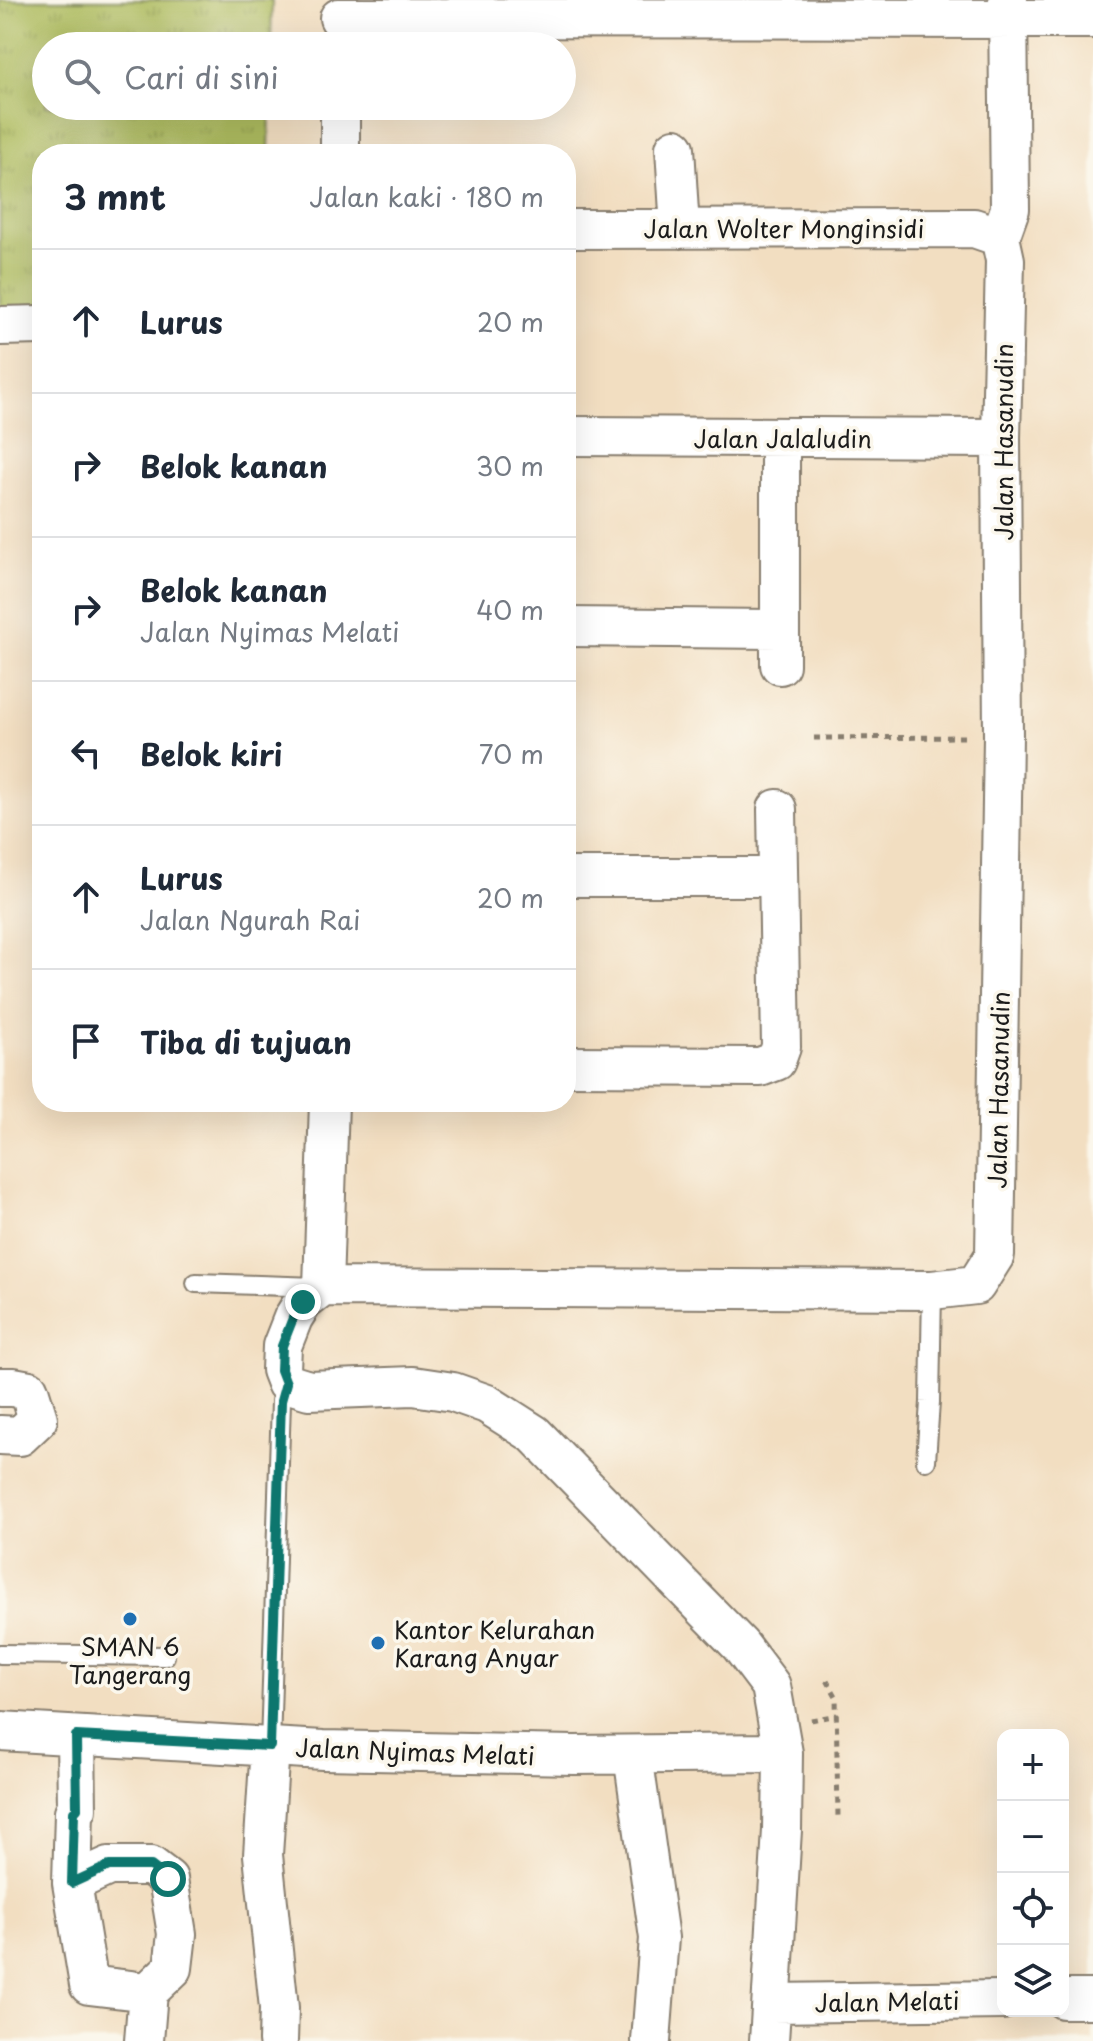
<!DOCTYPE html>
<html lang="id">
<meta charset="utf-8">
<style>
:root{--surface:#fff;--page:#f6f6f7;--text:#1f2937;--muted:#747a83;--line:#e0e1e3}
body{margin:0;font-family:"Playpen Sans",sans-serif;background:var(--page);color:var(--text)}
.controls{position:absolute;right:24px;bottom:24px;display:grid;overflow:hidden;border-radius:16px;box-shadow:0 8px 32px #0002}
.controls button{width:72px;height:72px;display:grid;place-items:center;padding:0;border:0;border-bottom:2px solid var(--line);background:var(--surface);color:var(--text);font:40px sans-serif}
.stop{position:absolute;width:24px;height:24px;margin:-18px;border:6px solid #0f766e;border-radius:50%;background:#fff}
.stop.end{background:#0f766e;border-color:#fff;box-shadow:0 2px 8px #0008}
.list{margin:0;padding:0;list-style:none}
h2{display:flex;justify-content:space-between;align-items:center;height:104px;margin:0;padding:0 32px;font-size:34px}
h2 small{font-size:26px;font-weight:400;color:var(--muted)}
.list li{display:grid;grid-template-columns:52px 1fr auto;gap:24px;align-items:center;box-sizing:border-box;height:144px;padding:0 32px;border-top:2px solid var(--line)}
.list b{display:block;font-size:30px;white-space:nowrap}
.list p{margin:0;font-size:26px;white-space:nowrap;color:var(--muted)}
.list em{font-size:26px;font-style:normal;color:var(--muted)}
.icon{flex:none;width:44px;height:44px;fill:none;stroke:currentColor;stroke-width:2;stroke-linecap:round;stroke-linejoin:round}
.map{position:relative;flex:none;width:1093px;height:2041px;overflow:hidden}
.search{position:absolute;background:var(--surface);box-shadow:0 8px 32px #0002;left:32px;top:32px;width:544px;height:88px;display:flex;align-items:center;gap:20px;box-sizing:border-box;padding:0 28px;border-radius:44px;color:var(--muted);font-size:30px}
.panel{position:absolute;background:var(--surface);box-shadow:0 8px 32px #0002;left:32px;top:144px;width:544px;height:968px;border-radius:32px}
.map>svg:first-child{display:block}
.grass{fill:url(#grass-tufts);stroke:#646c3d;stroke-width:2}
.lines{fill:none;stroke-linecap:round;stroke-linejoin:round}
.lane-casing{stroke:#877d6e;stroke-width:22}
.street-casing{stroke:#877d6e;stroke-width:42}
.path{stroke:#877d6e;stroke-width:5;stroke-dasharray:6 6;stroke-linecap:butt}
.lane{stroke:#fff;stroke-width:18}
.street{stroke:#fff;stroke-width:38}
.route{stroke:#0f766e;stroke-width:10}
.poi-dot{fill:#1f6fb2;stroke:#fbf7ec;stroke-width:3}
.labels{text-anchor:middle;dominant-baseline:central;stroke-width:7;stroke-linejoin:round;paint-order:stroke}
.street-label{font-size:24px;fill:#1c1c1c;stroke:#fbf7ec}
.poi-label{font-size:24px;fill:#1c1c1c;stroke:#fbf7ec;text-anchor:start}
</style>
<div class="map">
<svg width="1093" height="2041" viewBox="0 0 1093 2041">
<defs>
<pattern id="grass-tufts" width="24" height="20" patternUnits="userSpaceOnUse" patternTransform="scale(2)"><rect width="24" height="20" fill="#adbb5e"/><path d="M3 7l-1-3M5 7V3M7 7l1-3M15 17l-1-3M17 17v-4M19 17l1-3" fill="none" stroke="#94a051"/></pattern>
</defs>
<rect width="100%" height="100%" fill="#fbf7ec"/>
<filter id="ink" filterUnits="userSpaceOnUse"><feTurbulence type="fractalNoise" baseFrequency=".0125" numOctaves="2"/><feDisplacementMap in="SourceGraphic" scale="16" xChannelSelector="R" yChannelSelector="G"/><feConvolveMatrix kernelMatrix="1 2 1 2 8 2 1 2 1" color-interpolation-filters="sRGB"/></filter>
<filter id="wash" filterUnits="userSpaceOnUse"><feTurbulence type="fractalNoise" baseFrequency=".006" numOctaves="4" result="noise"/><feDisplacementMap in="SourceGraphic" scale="32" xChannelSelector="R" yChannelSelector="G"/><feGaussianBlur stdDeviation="1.8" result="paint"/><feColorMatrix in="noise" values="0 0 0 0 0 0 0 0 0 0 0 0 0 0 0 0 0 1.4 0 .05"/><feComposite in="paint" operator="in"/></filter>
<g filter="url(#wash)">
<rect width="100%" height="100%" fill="#f2dec1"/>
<path class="grass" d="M0 0H272L271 46H46V106H270L269 154H42V333L0 331Z"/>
</g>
<g filter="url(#ink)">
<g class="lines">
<g class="lane-casing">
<path id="lane" d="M196 1283 317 1287
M926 1461 930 1402 932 1290
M0 1654 165 1656
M270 1746 281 1401 286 1383"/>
</g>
<g class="street-casing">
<path id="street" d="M339 18 1093 19
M340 106V154
M675 148 680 229
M566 229 974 228 1000 237
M1000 237 1010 209 1008 0
M0 326 42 325
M566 436 1001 438
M566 627 778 629
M780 665V438
M566 877H778
M566 1066 760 1067 776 1061 781 1047 777 809
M323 1287 932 1290 976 1285 995 1255 1003 736 1001 438 1005 260 1000 237
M323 1287 303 1302 293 1318 282 1346 281 1370 286 1383 309 1390 413 1386 453 1392 487 1404 534 1434 740 1645 771 1686 783 1753 782 1830 769 2041
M323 1287 329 1102
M0 1387H13L29 1390 38 1419 20 1436 0 1435
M0 1731 323 1750 574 1755 783 1753
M76 1736 77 1809 74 1812 72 1883 89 1985 148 1992 144 2041
M270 1746 263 1855 279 2008 278 2041
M633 1755 659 1938 651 2041
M72 1883 109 1866H151L168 1879 177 1934 173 1968 148 1992
M1063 1999H1093
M772 2003 1003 2000"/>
</g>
<path class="path" d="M814 738 969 737
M827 1680 836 1696 838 1818
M811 1720 837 1715"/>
<use href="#lane" class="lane"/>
<use href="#street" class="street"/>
</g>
</g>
<g class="lines" filter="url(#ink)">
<path class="route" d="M168 1879 151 1866H109L72 1883 74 1812 77 1809 76 1736 270 1746 281 1401 286 1383 281 1370 282 1346 293 1318 303 1302"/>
</g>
<g class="poi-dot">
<circle cx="130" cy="1619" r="8"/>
<circle cx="378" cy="1643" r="8"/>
</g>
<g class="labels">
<g class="street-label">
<text x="784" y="228">Jalan Wolter Monginsidi</text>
<text x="783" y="438">Jalan Jalaludin</text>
<text transform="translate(1003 442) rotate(-90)">Jalan Hasanudin</text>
<text transform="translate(998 1090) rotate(-89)">Jalan Hasanudin</text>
<text transform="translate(415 1751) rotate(2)">Jalan Nyimas Melati</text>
<text transform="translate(887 2001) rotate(-1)">Jalan Melati</text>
</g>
<g class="poi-label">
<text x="394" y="1629">Kantor Kelurahan<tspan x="394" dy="28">Karang Anyar</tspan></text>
<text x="130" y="1646" text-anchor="middle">SMAN 6<tspan x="130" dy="28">Tangerang</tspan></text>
</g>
</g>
</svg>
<div class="controls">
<button>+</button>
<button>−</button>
<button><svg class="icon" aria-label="locate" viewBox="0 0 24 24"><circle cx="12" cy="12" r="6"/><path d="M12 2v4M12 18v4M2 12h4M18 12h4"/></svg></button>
<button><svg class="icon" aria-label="layers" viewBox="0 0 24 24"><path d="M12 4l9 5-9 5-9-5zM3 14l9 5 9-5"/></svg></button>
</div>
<div class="stop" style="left:168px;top:1879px"></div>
<div class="stop end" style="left:303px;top:1302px"></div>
<div class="search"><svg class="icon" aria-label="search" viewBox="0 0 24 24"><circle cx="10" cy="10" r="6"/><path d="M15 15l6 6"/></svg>Cari di sini</div>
<section class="panel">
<h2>3 mnt<small>Jalan kaki · 180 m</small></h2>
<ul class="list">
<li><svg class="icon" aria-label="ahead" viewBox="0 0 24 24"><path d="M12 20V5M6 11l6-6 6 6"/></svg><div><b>Lurus</b></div><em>20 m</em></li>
<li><svg class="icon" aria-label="right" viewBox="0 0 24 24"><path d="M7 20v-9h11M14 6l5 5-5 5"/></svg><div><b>Belok kanan</b></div><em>30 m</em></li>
<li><svg class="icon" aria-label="right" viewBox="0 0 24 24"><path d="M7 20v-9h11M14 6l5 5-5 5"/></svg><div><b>Belok kanan</b><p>Jalan Nyimas Melati</p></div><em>40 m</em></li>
<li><svg class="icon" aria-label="left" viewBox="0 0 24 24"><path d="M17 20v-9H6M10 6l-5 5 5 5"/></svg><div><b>Belok kiri</b></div><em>70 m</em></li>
<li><svg class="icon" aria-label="ahead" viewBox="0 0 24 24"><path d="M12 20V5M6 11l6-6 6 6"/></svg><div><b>Lurus</b><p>Jalan Ngurah Rai</p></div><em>20 m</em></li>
<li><svg class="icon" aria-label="arrive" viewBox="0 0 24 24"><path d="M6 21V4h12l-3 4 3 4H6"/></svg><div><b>Tiba di tujuan</b></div></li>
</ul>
</section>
</div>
